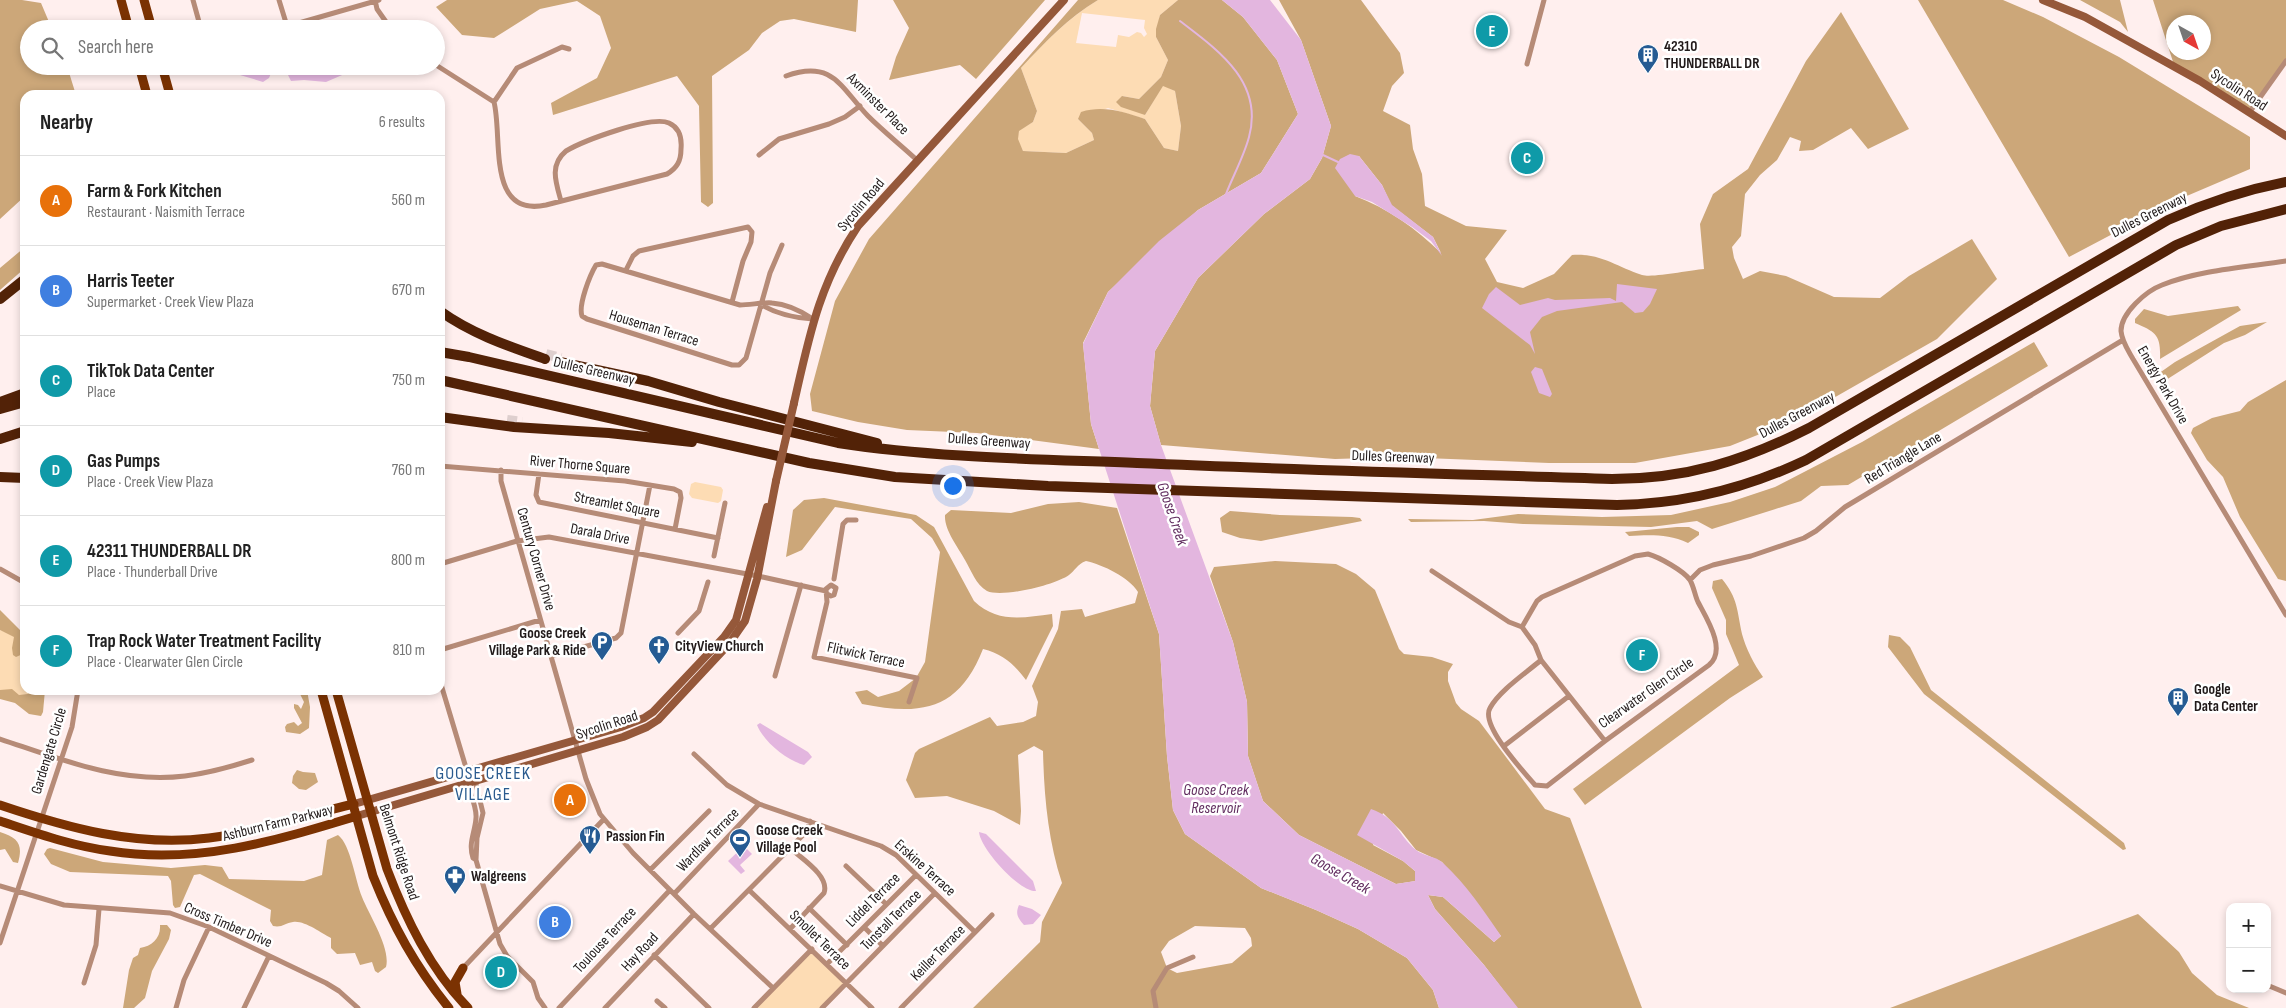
<!DOCTYPE html>
<meta charset="utf-8">
<style>
:root{--surface:#fff;--page:#f6f6f6;--text:#222;--muted:#767676;--line:#e0e0e0;--accent:#ea580c}
body{margin:0;font-family:"Sofia Sans Condensed",sans-serif;background:var(--page);color:var(--text)}
.controls{position:absolute;right:15px;bottom:15px;display:grid;overflow:hidden;border-radius:10px;box-shadow:0 2px 8px #0003}
.controls button{width:45px;height:45px;display:grid;place-items:center;padding:0;border:0;border-bottom:1px solid var(--line);background:var(--surface);color:var(--text);font:25px sans-serif}
.compass{position:absolute;left:2166px;top:15px;width:45px;height:45px;border-radius:50%;background:var(--surface);box-shadow:0 2px 8px #0003;rotate:140deg}
.you{position:absolute;left:952px;top:485px;width:18px;height:18px;margin:-12px;border:4px solid #fff;border-radius:50%;background:#1a73e8;box-shadow:0 0 0 8px #1a73e833}
.badge{display:grid;place-items:center;width:32px;height:32px;border-radius:50%;background:var(--accent);color:#fff;font-size:16px;font-weight:700}
.pin{position:absolute;translate:-50% -50%;border:2px solid #fff;box-shadow:0 1px 5px #0006}
.list{margin:0;padding:0;list-style:none}
h2{display:flex;justify-content:space-between;align-items:center;height:65px;margin:0;padding:0 20px;font-size:21px}
h2 small{font-size:16px;font-weight:400;color:var(--muted)}
.list li{display:grid;grid-template-columns:32px 1fr auto;gap:15px;align-items:center;box-sizing:border-box;height:90px;padding:0 20px;border-top:1px solid var(--line)}
.list b{display:block;font-size:19px;white-space:nowrap}
.list p{margin:0;font-size:16px;white-space:nowrap;color:var(--muted)}
.list em{font-size:16px;font-style:normal;color:var(--muted)}
.icon{flex:none;width:28px;height:28px;fill:none;stroke:currentColor;stroke-width:2;stroke-linecap:round;stroke-linejoin:round}
.map{position:relative;flex:none;width:2286px;height:1008px;overflow:hidden}
.search{position:absolute;background:var(--surface);box-shadow:0 2px 8px #0003;left:20px;top:20px;width:425px;height:55px;display:flex;align-items:center;gap:12px;box-sizing:border-box;padding:0 18px;border-radius:28px;color:var(--muted);font-size:19px}
.panel{position:absolute;background:var(--surface);box-shadow:0 2px 8px #0003;left:20px;top:90px;width:425px;height:605px;border-radius:15px}
.map>svg:first-child{display:block}
.green{fill:#fddcb4;fill-rule:evenodd}
.forest{fill:#cca779;fill-rule:evenodd}
.water{fill:#e3b6df}
.lines{fill:none;stroke-linecap:round;stroke-linejoin:round}
.stream{stroke:#e3b6df;stroke-width:2}
.motorway-tunnel{stroke:#decfce;stroke-width:10;stroke-dasharray:10 5;stroke-linecap:butt}
.minor{stroke:#b68b77;stroke-width:5}
.secondary{stroke:#95583a;stroke-width:8}
.primary{stroke:#7b3202;stroke-width:9}
.motorway{stroke:#522207;stroke-width:10}
.secondary-bridge{stroke:#95583a;stroke-width:8}
.labels{text-anchor:middle;dominant-baseline:central;stroke-width:5;stroke-linejoin:round;paint-order:stroke}
.poi-label{font-size:15px;font-weight:bold;fill:#211a1a;stroke:#fff;text-anchor:start}
.street-label{font-size:15px;fill:#211a1a;stroke:#fff}
.water-label{font-size:16px;font-style:italic;fill:#602b5e;stroke:#fff}
.quarter-label{font-size:18px;letter-spacing:1px;fill:#295a8e;stroke:#fff}
</style>
<div class="map">
<svg width="2286" height="1008" viewBox="0 0 2286 1008">
<rect width="100%" height="100%" fill="#ffefee"/>
<path class="green" d="M1098 0H1178L1160 15 1156 37 1168 60 1161 77 1139 99 1122 96 1145 115 1163 85 1175 91 1181 126 1178 151 1164 148 1145 119 1108 108 1078 119 1092 133 1094 140 1066 153 1023 151 1017 139 1019 130 1033 122 1037 111 1021 68C1045 42 1067 19 1098 0ZM1082 13 1145 20 1144 28 1147 34 1144 37 1141 33 1137 32 1129 37 1118 35 1116 47 1076 43Z
M695 482 721 487 723 490 721 501 718 503 692 498 689 494 691 484Z
M0 630 25 639V690H41L18 702 0 694Z
M812 949 847 983 822 1008H754Z"/>
<path class="forest" d="M0 0H22L41 3 52 29H29V66H67L76 95H25V196L0 219Z
M447 0H858L856 32 794 19 780 21 762 33 749 50 712 76 713 203 708 207 701 202 699 106 677 76 553 115 551 103 597 78 611 48 600 16 577 1 540 9 494 38 462 35 436 7Z
M893 0H1045L976 79 960 65 889 80 896 57 909 28Z
M1078 0H1098C1068 18 1045 42 1021 68L1037 111 1033 122 1019 131 1018 139 1023 151 1066 153 1094 140 1092 133 1078 119 1081 112C1104 105 1123 112 1145 119L1164 148 1178 151 1181 126 1175 91 1163 86 1145 115 1121 107 1116 102 1122 96 1139 99 1161 77 1168 60 1156 37V29L1160 15 1178 0H1222L1243 17 1277 60 1298 114 1261 173 1198 210 1108 292 1083 343 1091 424 1099 449 977 433 907 430 858 422 812 411 810 394 835 301 869 239Z
M1279 0H1361L1400 53 1404 73 1392 86 1383 111 1410 125 1413 149 1422 174 1425 206 1466 226 1507 230 1485 259 1497 282 1523 288 1554 274 1572 255C1601 253 1617 267 1642 275 1653 278 1690 270 1704 269L1700 224 1713 194 1748 169 1806 61 1841 12 1909 129 1868 149 1851 128 1813 150 1799 151 1801 141 1790 137 1777 160 1760 175 1745 194 1741 236 1732 247 1734 258 1743 279 1760 271 1786 276 1834 297 1880 298 1909 276 1972 239 1997 279 1937 339 1795 420 1730 446 1635 463H1549L1400 457 1335 459 1161 445 1150 406 1155 351 1198 278 1264 214 1310 179 1322 158 1331 126 1301 40ZM1359 156 1382 185 1391 205 1433 237 1441 253C1417 229 1387 208 1355 196Z
M1918 0H2003L2043 17 2119 57 2250 137V169L2175 201 2069 257Z
M2080 0H2120L2128 32 2120 22Z
M2153 0H2286V61L2249 113 2175 68ZM2174 22H2204V52H2174Z
M25 247V268L0 290V268Z
M2238 306 2241 310 2160 359C2161 335 2156 332 2135 323V319L2144 309 2168 316Z
M2267 322 2245 335 2224 343 2166 380H2157L2158 374 2175 362 2240 326Z
M2034 342 2048 366 1848 485 1821 486 1801 501 1712 529 1697 521 1651 527 1523 524 1484 521 1411 522 1408 519 1473 520 1518 514 1602 517 1671 515 1730 502 1775 487 1862 442Z
M2286 380V581L2278 579 2240 517 2223 477 2207 460 2191 433 2193 428 2212 418 2240 411 2248 402Z
M824 498 916 515 934 527 974 601C997 623 1022 618 1052 614L1053 626 1026 680C1014 664 1003 654 983 649 959 710 922 716 862 704L855 692 867 690 878 697 899 691 916 678 925 662 940 552 932 538 911 519 835 507 802 550 786 557 793 510 804 500Z
M1079 502 1117 508 1159 634 1167 756 1173 810 1185 834 1261 888 1316 910 1358 929 1407 958 1433 990 1439 1008H973L1040 942 1042 922 1062 883C1048 840 1044 796 1043 751L1034 746 1018 755 1021 811 1020 825 994 811 947 796 915 798 906 780 915 753 919 749 990 717 997 726 1023 722 1036 716 1038 702 1032 686 1058 629 1061 611 1082 609 1085 617 1135 603 1138 592C1129 577 1103 565 1086 561 1077 564 1075 571 1069 575 1055 585 1002 598 987 591 976 585 971 570 965 560 958 547 944 530 945 515L951 510 1011 513 1048 504ZM1195 926 1245 928 1251 938 1252 946 1232 963 1177 973 1167 968 1161 952 1169 941Z
M1230 511 1280 515 1352 517 1360 518 1362 521 1261 541 1240 538 1222 532 1220 518Z
M1677 527H1689L1699 532V535L1688 543C1668 534 1651 535 1629 536L1625 532Z
M1275 561 1336 564 1356 574 1375 590 1399 649 1404 654 1432 657 1453 664 1448 672V681L1456 703 1461 709 1479 721 1545 809 1570 818 1642 1008H1517L1484 965 1435 909 1428 895 1443 897 1494 942 1501 936 1442 862 1416 850 1401 831 1383 813 1373 845 1403 861 1415 871 1416 881 1396 884 1299 835 1263 801 1248 756 1247 702 1233 642 1210 576 1214 567Z
M1722 579C1738 598 1737 611 1742 634 1746 649 1754 664 1763 677L1730 698 1585 805 1573 789 1739 665 1726 634V620L1712 588 1713 581Z
M0 610 25 635V653L16 657 13 655 12 648 14 637 0 630Z
M1889 635 1900 637 1910 647 1931 690 2124 843 2126 849 2123 850 1924 694 1888 647Z
M12 689 19 695 28 694 31 690H45L43 712 41 716 29 714 15 703 0 699V690Z
M289 690H307L310 707 309 728 300 734 286 732 285 727 287 724 294 722 298 726 302 723 294 708V704L298 705 301 709 304 702 300 694Z
M297 770 303 772 315 773 318 782 306 790 299 789 292 783 293 776Z
M0 832C19 838 23 845 18 863L13 862 5 849 0 850Z
M338 835C351 845 355 880 362 897 369 915 391 948 386 967L378 973 375 971 372 962 360 965 355 953 337 954 331 948V938C321 933 304 920 293 922 285 923 282 928 273 926L270 921 271 910 200 874 194 875 180 907 175 908 173 905 171 881 168 876 70 872 51 864 44 854 47 849 50 848 103 862 171 868 205 865 222 867 229 879 304 881 322 875 327 840Z
M2138 914 2179 952 2192 973 2217 995 2249 1008H1890Z
M160 925H167L171 930 169 939 152 971 145 998 134 1008H123L129 970 133 958 138 955 140 948C152 946 161 938 160 925Z"/>
<path class="water" d="M1222 0H1270L1301 40 1331 126 1322 158 1310 179 1264 214 1198 278 1155 351 1150 406 1161 445 1233 642 1247 702 1248 756 1263 801 1299 835 1396 884 1415 881V871L1403 861 1357 835 1371 809C1397 818 1398 835 1416 850 1423 856 1436 856 1443 863 1466 884 1484 911 1501 936L1494 942 1443 897 1428 895 1435 909 1484 965 1518 1008H1439L1433 990 1407 958 1358 929 1316 910 1261 888 1185 834 1173 810 1167 756 1159 634 1091 424 1083 344 1108 292 1159 241 1198 210 1261 173 1298 114 1277 60 1243 17Z
M235 66H274L269 78 263 82 240 75Z
M302 66H363L326 82 304 80 291 81 288 75 290 72Z
M1350 154 1359 156 1382 185 1392 205 1433 237 1442 256 1431 241 1412 227 1372 202 1355 196 1335 168 1340 159Z
M1617 284 1657 289 1650 304 1643 312 1635 313 1622 302 1557 311 1542 317 1530 332 1535 354 1530 345 1482 308 1489 294 1496 287 1520 305 1548 298 1555 300 1610 298 1616 301Z
M1535 367 1542 369 1552 394 1550 397 1539 393 1531 372Z
M760 723 808 752 812 757 804 765C786 760 764 742 757 725Z
M979 832 986 834 1033 881 1036 891C1019 892 980 848 979 832Z
M744 846 752 854 740 865 745 871 741 874 728 861Z
M1019 905 1032 909 1041 915 1033 924 1024 925C1018 918 1015 914 1019 905Z"/>
<g class="lines">
<path class="stream" d="M1180 21C1218 50 1264 82 1249 137 1244 156 1233 176 1226 194
M1323 155 1338 162"/>
<path class="motorway-tunnel" d="M546 354 561 358
M507 420 522 422"/>
<path class="minor" d="M193 0 201 29
M279 0 287 26
M375 0 377 9 391 29
M278 29 379 0
M1527 64 1544 0
M436 65 494 102C503 137 486 218 546 205L667 174C677 168 681 161 681 149 682 138 680 128 669 123 651 115 583 141 566 151 549 165 556 183 561 201
M786 76C833 59 841 88 868 116 884 132 902 146 918 161
M494 102 517 68 562 47 569 49
M2249 113 2286 61
M759 155 779 139 829 124 845 117 860 106
M2286 261C2247 267 2199 270 2162 285 2146 291 2121 313 2121 331 2122 342 2128 350 2133 359L2286 615
M626 270 633 256 639 251 748 227 752 232 751 242 743 261 732 302
M760 304C776 314 795 318 813 319 801 311 787 304 772 303 764 302 750 305 740 305L602 264 596 265C590 275 578 305 582 316L587 319 732 365H739L746 358 770 273 782 245
M440 466 625 481 674 489 680 492 681 498 675 529
M501 470V481L586 779 600 814 633 853 694 914 773 988
M539 474 536 495 539 502 718 538
M1648 554C1659 557 1684 571 1690 580 1694 587 1695 596 1698 602 1707 619 1727 650 1709 665L1605 741 1541 660 1535 645 1522 627 1537 601 1542 597 1635 556Z
M714 556 725 503
M440 564 517 541 549 537 758 576 826 591
M0 569 25 583
M1432 571 1509 622 1522 627
M834 579 843 524 847 520H856
M1690 580 1700 570 1713 565 1751 556 1804 538 1816 531 1845 507 2123 340
M827 594 831 596 834 595 836 588 831 585 826 589 827 602 814 657 917 678 909 702
M678 633 699 611 708 582
M440 650 540 620
M551 656 616 638 621 633 650 485
M1541 660C1526 673 1499 691 1490 708 1480 725 1523 771 1535 785L1547 786 1605 741
M775 676 801 585
M440 681 467 771
M0 739C60 759 120 784 185 776 208 773 230 767 252 760
M1504 746 1569 696
M694 754 727 785 759 804 881 846 896 855 975 932
M475 780 483 813 477 838 476 860
M467 783C470 793 477 807 476 818 475 833 468 843 473 858L476 860 500 944 507 956 533 982 538 998 545 1008
M846 866 886 904
M650 870 709 811
M0 886 64 905 170 913 209 927 326 983 339 991 358 1008
M749 890 872 1008
M674 894 759 804
M809 908 847 945
M864 927 883 946
M710 929 806 832 810 821
M790 929 824 893C830 876 802 859 790 848
M0 943 72 727 78 690
M654 955 709 1008
M827 964 916 875
M463 968 604 819
M84 983 96 945 99 909
M2267 985 2286 993
M657 1001 665 1008
M176 1008 184 980 209 927
M244 1008 269 956
M559 1008 670 890
M605 1008 694 914
M754 1008 812 949
M822 1008 935 893
M901 1008 992 915
M1156 1008 1153 991 1167 968 1193 957"/>
<path class="secondary" d="M2043 0 2085 17 2200 81 2286 136
M794 403C809 337 819 284 858 226L1064 0
M354 804 621 727 644 718 653 712 724 637 736 620 767 507
M357 816 623 737 647 727 658 720 729 644 745 621 757 579 776 481"/>
<path class="primary" d="M121 0 129 29
M144 0 152 29
M139 66 147 95
M162 66 170 95
M321 690 373 876C393 926 415 966 449 1008
M336 690 387 869C406 919 430 969 468 1008
M0 805C68 828 136 847 209 838 259 832 305 815 354 804
M0 821C36 833 72 846 110 851 196 865 275 841 357 816
M457 994 455 982 463 968"/>
<path class="motorway" d="M0 299 25 279
M440 311C472 334 508 346 545 359
M440 352 469 357 838 443C937 458 1038 459 1137 463 1296 470 1454 474 1612 479 1686 479 1744 461 1809 428L2168 220C2206 203 2245 190 2286 182
M560 362 648 381 719 402 877 443
M440 380 809 463 895 477 1048 486 1617 505C1684 504 1745 489 1806 460L2176 245 2221 226 2286 209
M0 402 25 393
M0 409 25 402
M440 417 514 427 609 433 692 442
M0 439 25 431
M0 477 25 478"/>
<path class="secondary-bridge" d="M776 481 794 403"/>
</g>
<defs>
<g id="building-pin" transform="scale(1.125)"><path d="M0 17L-7.5 6A9.5 9.5 0 1 1 7.5 6Z" fill="#255b93" stroke="#fff"/><path d="M-4-6H4V6H1V3H-1V6H-4ZM-2.5-4.3h1.7v1.8h-1.7ZM.8-4.3h1.7v1.8H.8ZM-2.5-1h1.7V.8h-1.7ZM.8-1h1.7V.8H.8Z" fill="#fff"/></g>
<g id="parking-pin" transform="scale(1.125)"><path d="M0 17L-7.5 6A9.5 9.5 0 1 1 7.5 6Z" fill="#255b93" stroke="#fff"/><path d="M-3.5-5.5H1a3.5 3.5 0 0 1 0 7H-1V5.5H-3.5ZM-1-3.4V-.6H.8a1.4 1.4 0 0 0 0-2.8Z" fill="#fff"/></g>
<g id="church-pin" transform="scale(1.125)"><path d="M0 17L-7.5 6A9.5 9.5 0 1 1 7.5 6Z" fill="#255b93" stroke="#fff"/><path d="M-1.2-6h2.4v3.5h3.3v2.4h-3.3V6h-2.4V-.1h-3.3v-2.4h3.3Z" fill="#fff"/></g>
<g id="restaurant-pin" transform="scale(1.125)"><path d="M0 17L-7.5 6A9.5 9.5 0 1 1 7.5 6Z" fill="#255b93" stroke="#fff"/><path d="M-5-6h1v4h1v-4h1v4h1v-4h1v5L-1.5 .5V6h-2V.5L-5-1ZM5-6V6H3V1.5H1.5Q1.5-4 5-6Z" fill="#fff"/></g>
<g id="stadium-pin" transform="scale(1.125)"><path d="M0 17L-7.5 6A9.5 9.5 0 1 1 7.5 6Z" fill="#255b93" stroke="#fff"/><path d="M0-5a6.5 5 0 1 0 0 10a6.5 5 0 1 0 0-10ZM-3.5-1.8h7v3.6h-7Z" fill="#fff"/></g>
<g id="pharmacy-pin" transform="scale(1.125)"><path d="M0 17L-7.5 6A9.5 9.5 0 1 1 7.5 6Z" fill="#255b93" stroke="#fff"/><path d="M-2-6h4v4h4v4h-4v4h-4v-4h-4v-4h4Z" fill="#fff"/></g>
</defs>
<g fill-rule="evenodd">
<use href="#building-pin" x="1648" y="55"/>
<use href="#parking-pin" x="602" y="642"/>
<use href="#church-pin" x="659" y="646"/>
<use href="#building-pin" x="2178" y="698"/>
<use href="#restaurant-pin" x="590" y="836"/>
<use href="#stadium-pin" x="740" y="839"/>
<use href="#pharmacy-pin" x="455" y="876"/>
</g>
<g class="labels">
<g class="poi-label">
<text x="1664" y="46">42310<tspan x="1664" dy="17">THUNDERBALL DR</tspan></text>
<text x="586" y="633" text-anchor="end">Goose Creek<tspan x="586" dy="17">Village Park &amp; Ride</tspan></text>
<text x="675" y="646">CityView Church</text>
<text x="2194" y="689">Google<tspan x="2194" dy="17">Data Center</tspan></text>
<text x="756" y="830">Goose Creek<tspan x="756" dy="17">Village Pool</tspan></text>
<text x="606" y="836">Passion Fin</text>
<text x="471" y="876">Walgreens</text>
</g>
<g class="street-label">
<text transform="translate(2239 90) rotate(33)">Sycolin Road</text>
<text transform="translate(878 104) rotate(45)">Axminster Place</text>
<text transform="translate(861 205) rotate(-50)">Sycolin Road</text>
<text transform="translate(2149 215) rotate(-27)">Dulles Greenway</text>
<text transform="translate(654 328) rotate(17)">Houseman Terrace</text>
<text transform="translate(594 371) rotate(13)">Dulles Greenway</text>
<text transform="translate(2163 385) rotate(60)">Energy Park Drive</text>
<text transform="translate(1797 415) rotate(-28)">Dulles Greenway</text>
<text transform="translate(989 441) rotate(4)">Dulles Greenway</text>
<text transform="translate(1393 457) rotate(2)">Dulles Greenway</text>
<text transform="translate(1903 458) rotate(-31)">Red Triangle Lane</text>
<text transform="translate(580 465) rotate(5)">River Thorne Square</text>
<text transform="translate(617 505) rotate(11)">Streamlet Square</text>
<text transform="translate(600 534) rotate(11)">Darala Drive</text>
<text transform="translate(536 559) rotate(74)">Century Corner Drive</text>
<text transform="translate(866 655) rotate(12)">Flitwick Terrace</text>
<text transform="translate(1646 693) rotate(-35)">Clearwater Glen Circle</text>
<text transform="translate(607 725) rotate(-18)">Sycolin Road</text>
<text transform="translate(49 751) rotate(-73)">Gardengate Circle</text>
<text transform="translate(278 823) rotate(-14)">Ashburn Farm Parkway</text>
<text transform="translate(708 840) rotate(-46)">Wardlaw Terrace</text>
<text transform="translate(399 852) rotate(72)">Belmont Ridge Road</text>
<text transform="translate(925 868) rotate(42)">Erskine Terrace</text>
<text transform="translate(873 900) rotate(-45)">Liddel Terrace</text>
<text transform="translate(891 920) rotate(-45)">Tunstall Terrace</text>
<text transform="translate(228 925) rotate(23)">Cross Timber Drive</text>
<text transform="translate(605 940) rotate(-47)">Toulouse Terrace</text>
<text transform="translate(820 940) rotate(44)">Smollet Terrace</text>
<text transform="translate(640 952) rotate(-47)">Hay Road</text>
<text transform="translate(938 953) rotate(-46)">Keiller Terrace</text>
</g>
<g class="water-label">
<text transform="translate(1172 514) rotate(71)">Goose Creek</text>
<text x="1216" y="790">Goose Creek<tspan x="1216" dy="18">Reservoir</tspan></text>
<text transform="translate(1340 874) rotate(30)">Goose Creek</text>
</g>
<g class="quarter-label">
<text x="483" y="773">GOOSE CREEK<tspan x="483" dy="21">VILLAGE</tspan></text>
</g>
</g>
</svg>
<div class="controls">
<button>+</button>
<button>−</button>
</div>
<svg class="compass" viewBox="-18 -18 36 36"><path d="M0-13l5 13h-10z" fill="#e53935"/><path d="M0 13l5-13h-10z" fill="#767676"/></svg>
<div class="you"></div>
<div class="pin badge" style="left:570px;top:800px;background:#e8710a">A</div>
<div class="pin badge" style="left:555px;top:922px;background:#3f7fe0">B</div>
<div class="pin badge" style="left:1527px;top:158px;background:#0f9aa8">C</div>
<div class="pin badge" style="left:501px;top:972px;background:#0f9aa8">D</div>
<div class="pin badge" style="left:1492px;top:31px;background:#0f9aa8">E</div>
<div class="pin badge" style="left:1642px;top:655px;background:#0f9aa8">F</div>
<div class="search"><svg class="icon" aria-label="search" viewBox="0 0 24 24"><circle cx="10" cy="10" r="6"/><path d="M15 15l6 6"/></svg>Search here</div>
<section class="panel">
<h2>Nearby<small>6 results</small></h2>
<ul class="list">
<li><span class="badge" style="background:#e8710a">A</span><div><b>Farm &amp; Fork Kitchen</b><p>Restaurant · Naismith Terrace</p></div><em>560 m</em></li>
<li><span class="badge" style="background:#3f7fe0">B</span><div><b>Harris Teeter</b><p>Supermarket · Creek View Plaza</p></div><em>670 m</em></li>
<li><span class="badge" style="background:#0f9aa8">C</span><div><b>TikTok Data Center</b><p>Place</p></div><em>750 m</em></li>
<li><span class="badge" style="background:#0f9aa8">D</span><div><b>Gas Pumps</b><p>Place · Creek View Plaza</p></div><em>760 m</em></li>
<li><span class="badge" style="background:#0f9aa8">E</span><div><b>42311 THUNDERBALL DR</b><p>Place · Thunderball Drive</p></div><em>800 m</em></li>
<li><span class="badge" style="background:#0f9aa8">F</span><div><b>Trap Rock Water Treatment Facility</b><p>Place · Clearwater Glen Circle</p></div><em>810 m</em></li>
</ul>
</section>
</div>
